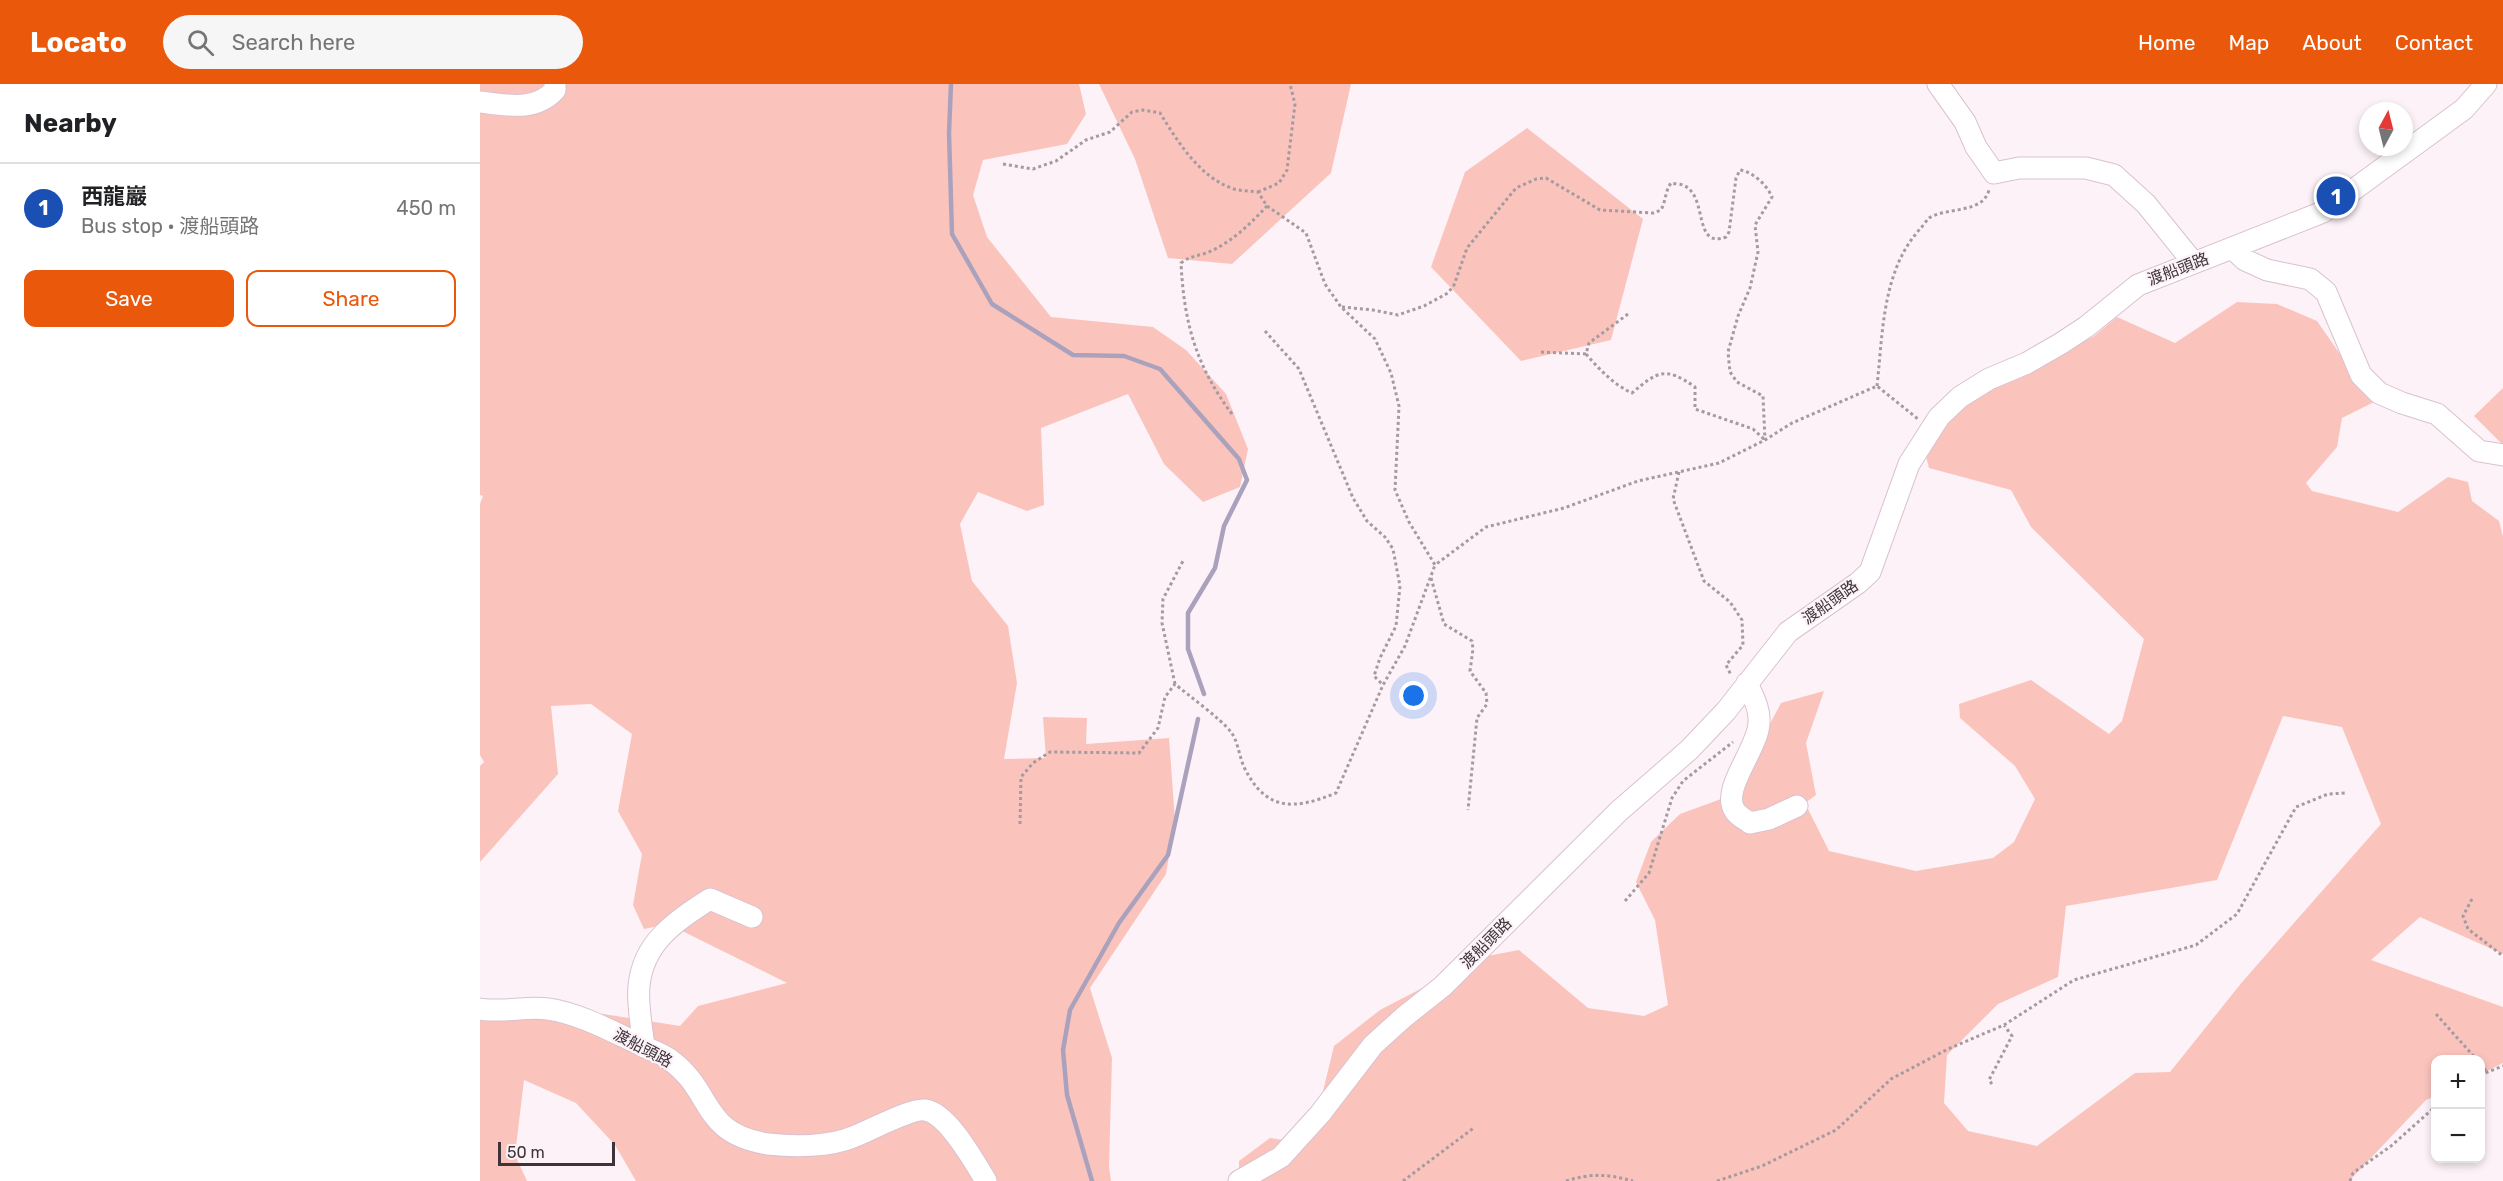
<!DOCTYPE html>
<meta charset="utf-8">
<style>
:root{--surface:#fff;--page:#f6f6f6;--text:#202124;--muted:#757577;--line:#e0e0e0;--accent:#ea580c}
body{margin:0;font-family:Rubik,"Noto Sans TC",sans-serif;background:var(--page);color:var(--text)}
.controls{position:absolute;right:18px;bottom:18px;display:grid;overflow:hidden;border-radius:12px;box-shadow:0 3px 9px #0003}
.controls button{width:54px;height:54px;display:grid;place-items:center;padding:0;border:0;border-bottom:2px solid var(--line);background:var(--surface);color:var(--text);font:30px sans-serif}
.compass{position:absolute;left:1879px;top:18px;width:54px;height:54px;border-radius:50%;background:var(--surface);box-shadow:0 3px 9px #0003;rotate:7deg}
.scale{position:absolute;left:18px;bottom:15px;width:117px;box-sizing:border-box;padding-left:6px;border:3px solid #3d3339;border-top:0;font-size:16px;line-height:21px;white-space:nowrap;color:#3d3339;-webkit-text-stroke:4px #fcf2f8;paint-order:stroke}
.you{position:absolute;left:934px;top:612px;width:21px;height:21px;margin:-15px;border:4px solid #fff;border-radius:50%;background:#1a73e8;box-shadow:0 0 0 9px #1a73e833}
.badge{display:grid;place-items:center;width:39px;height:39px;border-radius:50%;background:var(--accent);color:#fff;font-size:20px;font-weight:700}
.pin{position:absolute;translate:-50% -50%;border:3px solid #fff;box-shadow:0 2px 6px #0006}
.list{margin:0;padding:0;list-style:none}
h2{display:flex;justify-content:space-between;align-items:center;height:78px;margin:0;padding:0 24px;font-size:26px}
h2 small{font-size:20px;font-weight:400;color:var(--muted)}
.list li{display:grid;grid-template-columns:39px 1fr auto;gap:18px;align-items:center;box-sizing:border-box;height:90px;padding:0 24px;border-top:2px solid var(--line)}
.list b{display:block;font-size:22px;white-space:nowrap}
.list p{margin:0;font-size:20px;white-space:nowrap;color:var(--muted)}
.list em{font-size:20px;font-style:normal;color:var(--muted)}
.actions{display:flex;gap:12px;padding:18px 24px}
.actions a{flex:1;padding:14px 0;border:2px solid var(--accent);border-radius:12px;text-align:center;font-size:21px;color:var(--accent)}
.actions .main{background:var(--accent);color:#fff}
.icon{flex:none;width:33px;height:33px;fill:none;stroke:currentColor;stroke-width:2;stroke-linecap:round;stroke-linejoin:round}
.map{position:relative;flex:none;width:2023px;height:1097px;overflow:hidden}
header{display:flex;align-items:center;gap:36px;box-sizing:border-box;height:84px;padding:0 30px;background:var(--accent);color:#fff}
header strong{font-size:28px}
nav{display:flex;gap:33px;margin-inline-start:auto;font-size:21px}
.search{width:420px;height:54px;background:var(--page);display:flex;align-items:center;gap:15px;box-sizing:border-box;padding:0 21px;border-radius:33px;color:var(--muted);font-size:22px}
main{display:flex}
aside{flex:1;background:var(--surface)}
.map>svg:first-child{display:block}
.green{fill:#fac4bd;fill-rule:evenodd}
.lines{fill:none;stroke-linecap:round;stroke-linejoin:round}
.stream{stroke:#aaa2bd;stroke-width:4.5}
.minor-casing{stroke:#dac1d0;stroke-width:23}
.path{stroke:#a49aa0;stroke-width:3;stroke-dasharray:3 3;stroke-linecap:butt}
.minor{stroke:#fff;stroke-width:21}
.labels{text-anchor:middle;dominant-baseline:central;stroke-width:4.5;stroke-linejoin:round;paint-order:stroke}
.street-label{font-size:16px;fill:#3d3339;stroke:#fcf2f8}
</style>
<header>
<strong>Locato</strong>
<div class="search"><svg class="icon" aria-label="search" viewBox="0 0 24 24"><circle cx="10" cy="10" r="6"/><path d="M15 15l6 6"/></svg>Search here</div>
<nav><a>Home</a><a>Map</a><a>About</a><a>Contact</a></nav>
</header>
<main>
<aside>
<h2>Nearby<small></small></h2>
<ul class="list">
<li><span class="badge" style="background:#1a4fb4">1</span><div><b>西龍巖</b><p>Bus stop · 渡船頭路</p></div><em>450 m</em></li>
</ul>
<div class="actions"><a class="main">Save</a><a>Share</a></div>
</aside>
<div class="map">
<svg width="2023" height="1097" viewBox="0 0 2023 1097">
<rect width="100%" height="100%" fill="#fcf2f8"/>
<path class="green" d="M0 0H599L606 30 587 60 503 76 493 111 507 153 571 233 673 243 706 266 746 310 768 365 760 403 723 418 684 380 648 310 561 344 564 421 547 427 498 408 480 440 492 497 528 542 537 599 524 675 566 674 563 633 607 634 606 660 689 654 695 736 686 790 610 904 632 974 629 1083 631 1097H156L135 1061 96 1019 44 996 35 1071 47 1097H0V920L34 916 200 942 218 922 307 899 188 840 164 845 153 821 162 770 138 727 152 650 111 620 71 622 78 690 0 778V682L4 678 0 671V420L3 412 0 411Z
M619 0H871L851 89 752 180 688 174 655 75Z
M1047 44 1163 135 1131 256 1041 277 951 183 985 88Z
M1757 218 1797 220 1837 237 1878 296 1900 315 1862 334 1857 363 1826 399 1832 407 1918 428 1968 393 1988 398 1992 417 2019 437 2023 453V870L1940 833 1891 876 2023 923V979L2001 990 2000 976H1956L1955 1012 1946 1016 1869 1097H759V1077L790 1054 810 1057 837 1032 854 962 900 926 1002 873 1039 866 1108 924 1164 932 1188 921 1175 836 1156 798 1171 758 1200 730 1252 711 1301 619 1344 607 1326 659 1336 711 1325 719 1349 767 1436 787 1513 774 1534 758 1555 715 1535 682 1480 634 1479 620 1551 596 1629 650 1642 637 1664 555 1551 443 1531 406 1449 384 1444 365 1495 307 1613 253 1637 233 1695 259ZM1803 632 1862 643 1901 740 1763 897 1690 988 1655 989 1557 1062 1488 1047 1464 1019 1467 971 1518 920 1578 893 1586 822 1737 796Z
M2023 304V361L1994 332Z"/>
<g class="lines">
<path class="stream" d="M471 0 469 49 472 150 512 220 593 271 644 272 680 285 759 375 767 396 744 442 735 484 708 529V565L724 610
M612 1097 587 1011 583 966 590 926 639 839 688 771 718 635"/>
<g class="minor-casing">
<path id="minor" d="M1458 0 1485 38 1496 63 1514 89 1539 84H1606L1634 91 1666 120 1713 178
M0 18C27 21 55 28 75 6V0
M1752 164 1765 176 1787 186 1830 195 1846 208 1881 291 1899 309 1922 319 1957 330 1999 367 2023 371
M1267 599C1273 613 1280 624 1279 639 1278 665 1240 706 1255 727 1258 732 1265 735 1270 739L1289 735 1317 722
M0 925C23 929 46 922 68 925 101 930 131 947 161 961 170 966 181 969 189 975 235 1008 219 1049 288 1060 314 1063 349 1063 373 1053 389 1047 431 1024 445 1026 468 1029 495 1079 506 1097
M164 963C162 944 157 921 159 902 163 858 196 837 230 815L272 833
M759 1097 801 1073 840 1030 893 961 924 933 963 902 1139 727 1209 666 1246 627 1308 548 1378 499 1390 488 1429 380 1459 333 1480 313 1509 295 1547 279 1580 260 1606 243 1658 201 1843 128 1984 25 2006 0"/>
</g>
<path class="path" d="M523 80 553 85 576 77 606 56 630 48 652 28 663 26 680 29C698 58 720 94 754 105 762 107 770 107 778 108L787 122 826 149 845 200 861 223 895 255 911 289 919 322 915 406 929 438 955 481 1006 443 1084 424 1158 397 1239 379 1285 356 1312 339 1397 302 1438 335
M778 108 799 99 807 86 815 20 810 0
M862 223 893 226 918 231 944 222 968 209 974 201 987 164 1036 104 1056 95 1066 94 1120 126 1173 129 1181 126C1186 117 1185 107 1191 99 1195 100 1202 100 1205 102 1228 114 1213 165 1246 153L1249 148 1256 94 1260 86C1273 88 1287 101 1292 113L1275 141 1278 168 1270 204 1258 232 1248 268 1250 288 1257 298 1283 312 1285 356
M1148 230 1109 259 1106 270C1119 285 1134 301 1152 309 1178 287 1185 282 1215 303V325L1273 345 1285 356
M785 247 819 285 873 414 887 437 905 453 913 465 920 502 916 542 900 574 894 592 903 601
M1061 268 1106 270
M1397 302C1403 248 1402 187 1440 145 1443 142 1446 137 1449 134 1466 123 1503 130 1509 106
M752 330C716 282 704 239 701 179 711 171 721 172 731 167 753 157 771 139 787 122
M1199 388 1193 415 1224 497 1250 518 1262 536 1263 561 1246 581 1251 591
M951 494 964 540 992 557 993 565 990 587 1006 609 1007 620 997 634 988 726
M695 600 682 539 683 515 704 475
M540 740 541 693 553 679 570 668 659 669 678 644 685 613 695 600C709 612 740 634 751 648 758 657 759 672 764 683 786 728 814 726 856 709L903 601 925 562 955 481
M1992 815 1983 832 1988 845 2023 872
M1145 817 1169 789 1192 714 1203 697 1253 658
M1956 930 1997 976
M2000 980 2006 987
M2000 991 2023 982
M1512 1000 1509 996 1532 952 1524 941
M923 1097 995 1043
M1086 1097C1112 1089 1127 1090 1153 1097
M1237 1097 1282 1082 1356 1046 1411 995 1468 965 1524 941 1594 896 1716 861 1757 830 1816 723 1848 710 1866 709
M1870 1097 1873 1089 1911 1062 1956 1022"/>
<use href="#minor" class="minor"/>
</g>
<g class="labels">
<g class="street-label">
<text transform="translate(1698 185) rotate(-21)">渡船頭路</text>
<text transform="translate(1350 518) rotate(-35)">渡船頭路</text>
<text transform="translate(1006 859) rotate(-45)">渡船頭路</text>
<text transform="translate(163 964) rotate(28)">渡船頭路</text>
</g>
</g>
</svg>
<div class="controls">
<button>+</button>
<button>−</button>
</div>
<svg class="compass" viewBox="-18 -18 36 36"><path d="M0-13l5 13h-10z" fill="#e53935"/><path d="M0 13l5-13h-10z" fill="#757577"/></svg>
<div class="scale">50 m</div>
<div class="you"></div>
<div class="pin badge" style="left:1856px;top:112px;background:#1a4fb4">1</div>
</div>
</main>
